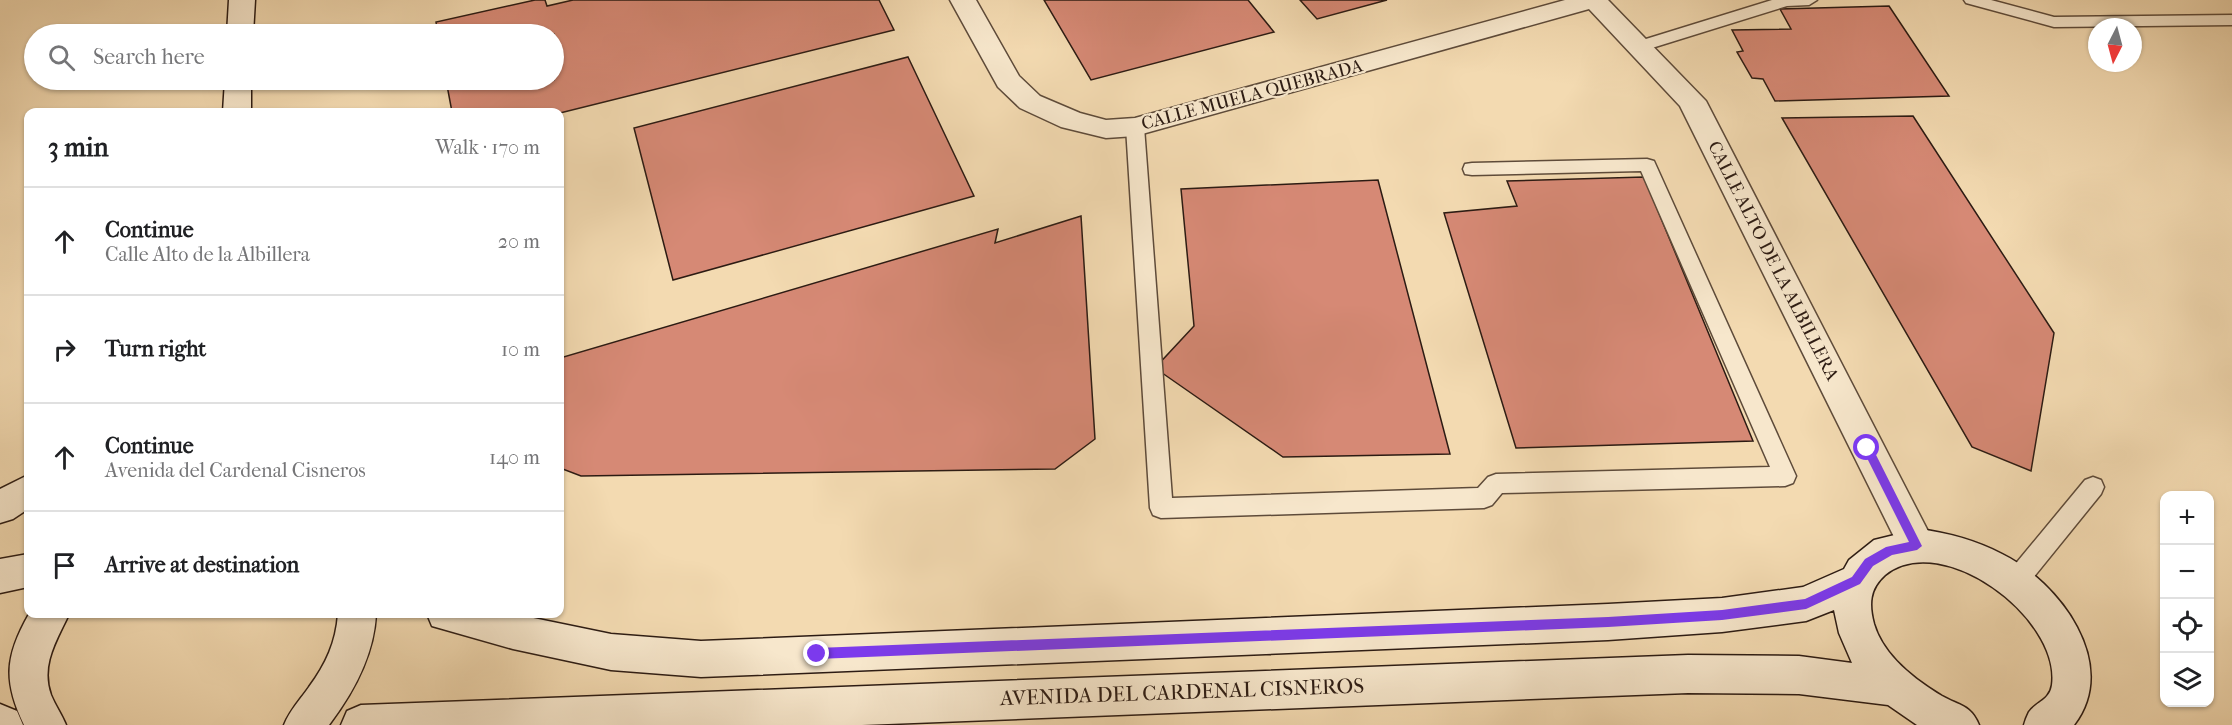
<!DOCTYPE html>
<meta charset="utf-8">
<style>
:root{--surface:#fff;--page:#f6f6f6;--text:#202124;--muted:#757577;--line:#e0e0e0}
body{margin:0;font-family:"IM FELL French Canon",serif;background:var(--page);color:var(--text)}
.controls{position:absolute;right:18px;bottom:18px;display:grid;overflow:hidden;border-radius:12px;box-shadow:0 2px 4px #0004}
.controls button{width:54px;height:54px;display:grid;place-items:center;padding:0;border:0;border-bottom:2px solid var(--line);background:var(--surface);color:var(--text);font:30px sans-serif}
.compass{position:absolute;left:2088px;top:18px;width:54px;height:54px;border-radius:50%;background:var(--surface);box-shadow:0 2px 4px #0004;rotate:186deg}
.stop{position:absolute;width:18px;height:18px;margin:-14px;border:4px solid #7c3aed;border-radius:50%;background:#fff}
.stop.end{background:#7c3aed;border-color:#fff;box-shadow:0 2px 6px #0008}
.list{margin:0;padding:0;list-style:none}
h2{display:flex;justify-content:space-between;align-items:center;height:78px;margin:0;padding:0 24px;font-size:26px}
h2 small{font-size:20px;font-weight:400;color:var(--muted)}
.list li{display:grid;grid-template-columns:39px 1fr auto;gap:18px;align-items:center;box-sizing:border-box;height:108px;padding:0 24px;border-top:2px solid var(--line)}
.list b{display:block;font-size:22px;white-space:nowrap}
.list p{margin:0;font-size:20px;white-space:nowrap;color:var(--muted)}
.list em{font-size:20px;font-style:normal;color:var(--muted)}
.icon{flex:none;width:33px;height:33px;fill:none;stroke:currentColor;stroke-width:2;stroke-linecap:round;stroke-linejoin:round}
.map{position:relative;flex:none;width:2232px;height:725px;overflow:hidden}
.search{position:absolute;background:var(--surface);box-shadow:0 2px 4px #0004;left:24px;top:24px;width:540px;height:66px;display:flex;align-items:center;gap:15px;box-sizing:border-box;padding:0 21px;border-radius:33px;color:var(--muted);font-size:22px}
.panel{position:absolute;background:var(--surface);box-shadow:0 2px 4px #0004;left:24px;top:108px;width:540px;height:510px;border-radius:12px}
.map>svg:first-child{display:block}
.building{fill:#d68975;stroke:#2c1b13;stroke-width:1.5}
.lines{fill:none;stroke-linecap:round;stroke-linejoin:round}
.lane-casing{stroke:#5e4b3a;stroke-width:3}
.street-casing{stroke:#5e4b3a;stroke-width:3}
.secondary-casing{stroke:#2c1b13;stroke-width:3}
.lane{fill:#f7e7cc;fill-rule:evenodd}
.street{fill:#f7e7cc;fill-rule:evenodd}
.secondary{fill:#f7e7cc;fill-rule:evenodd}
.route{fill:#7c3aed}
.labels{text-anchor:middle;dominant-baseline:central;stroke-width:4.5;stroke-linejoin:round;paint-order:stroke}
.street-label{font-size:18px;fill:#2c1b13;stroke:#f7e7cc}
.near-street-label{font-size:21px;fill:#2c1b13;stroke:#f7e7cc}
</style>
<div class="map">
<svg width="2232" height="725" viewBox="0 0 2232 725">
<rect width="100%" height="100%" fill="#f3dab1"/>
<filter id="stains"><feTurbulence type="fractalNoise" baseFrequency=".00333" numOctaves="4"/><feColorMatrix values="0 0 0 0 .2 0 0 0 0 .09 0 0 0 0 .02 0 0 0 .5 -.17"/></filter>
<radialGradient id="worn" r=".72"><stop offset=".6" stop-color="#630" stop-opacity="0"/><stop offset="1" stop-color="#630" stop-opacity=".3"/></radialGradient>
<path class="building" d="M535 0H545L547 6 573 0H879L894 30 560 113 452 112 446 80H554V34H438L436 22Z
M1044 0H1248L1274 32 1091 80Z
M1300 0H1387L1317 19Z
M1889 6 1949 96 1775 101 1763 79 1752 78 1737 52 1743 51 1732 30 1791 29 1780 9Z
M908 57 974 196 673 280 634 128Z
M1913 116 2054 333 2031 471 1972 447 1782 118Z
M1644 177 1753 441 1516 448 1444 213 1517 206 1507 181Z
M1378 180 1450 454 1283 457 1155 368 1194 326 1181 189Z
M1081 216 1095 439 1055 469 581 476 560 468V358L998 229 995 243Z"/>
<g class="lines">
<g class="lane-casing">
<path id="lane" d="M1772 0H1817L1809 5 1787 6 1639 52 1633 51 1631 47 1633 43Z
M1964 0H1991L2054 17 2232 15V25L2054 27 1966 3Z
M1135 121 1141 123 1144 127 1172 498 1478 488 1488 477 1496 474 1770 467 1641 171 1472 175 1465 174 1463 169 1465 164 1472 163 1647 159 1654 161 1796 476 1793 483 1785 486 1502 493 1492 505 1484 508 1161 518 1153 515 1150 508 1126 127 1129 123Z
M2093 477 2101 480 2104 487 2101 494 2024 589 2016 592 2008 589 2004 581 2008 573 2085 480Z"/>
</g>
<g class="street-casing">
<path id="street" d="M950 0H976L1019 76 1040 96 1080 113 1106 120 1135 118 1565 0H1608L1706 101 1930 535 1935 546 1930 557 1917 562 1904 557 1680 106 1589 9 1135 136 1106 138 1061 127 1020 108 998 87Z"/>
</g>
<g class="secondary-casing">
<path id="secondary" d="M229 0H255L253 34H227Z
M225 80H251V112H223Z
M28 475V509L13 519 0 523V489Z
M1919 529C1949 533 1975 540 2002 554 2059 582 2121 664 2074 725H2024C2025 721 2027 716 2029 712 2036 702 2050 700 2052 685 2061 618 1942 529 1885 575 1869 589 1869 605 1874 624 1883 655 1915 680 1942 696 1960 706 1971 705 1979 725H1917L1888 705 1799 694 1688 693 862 725H341L347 711 361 705 1688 655 1799 656 1852 663 1839 633 1834 610 1806 621 1722 632 1608 640 701 677 611 670 513 649 432 626 427 614H514L611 634 701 641 1608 604 1722 598 1803 587 1844 569 1849 560 1874 540Z
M28 554V587L0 593V559Z
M29 614H69C57 640 40 665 51 695 55 705 62 715 66 725H24C3 681 5 656 29 614Z
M338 614H376C374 655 354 692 329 725H284C290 710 300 700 309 687 326 664 336 642 338 614Z
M0 704 17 711 23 725H0Z"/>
</g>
<use href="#lane" class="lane"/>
<use href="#street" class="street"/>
<use href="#secondary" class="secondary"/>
</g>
<path class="route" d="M1867 443 1871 445 1922 546 1917 550 1892 555 1873 566 1860 584 1806 609 1722 620 1608 627 817 659 811 654 817 648 1608 617 1722 610 1805 599 1852 577 1865 559 1886 547 1909 542 1862 448Z"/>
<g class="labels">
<g class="street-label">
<text transform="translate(1252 95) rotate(-15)">CALLE MUELA QUEBRADA</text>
<text transform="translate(1773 261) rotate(63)">CALLE ALTO DE LA ALBILLERA</text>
</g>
<g class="near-street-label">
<text transform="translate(1182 692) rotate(-2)">AVENIDA DEL CARDENAL CISNEROS</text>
</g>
</g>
<rect width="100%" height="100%" filter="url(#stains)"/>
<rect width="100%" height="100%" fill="url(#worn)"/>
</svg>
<div class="controls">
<button>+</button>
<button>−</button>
<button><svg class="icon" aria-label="locate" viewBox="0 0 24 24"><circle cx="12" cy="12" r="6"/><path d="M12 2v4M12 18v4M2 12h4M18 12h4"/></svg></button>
<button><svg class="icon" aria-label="layers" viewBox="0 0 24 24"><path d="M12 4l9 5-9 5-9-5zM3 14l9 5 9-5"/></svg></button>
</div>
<svg class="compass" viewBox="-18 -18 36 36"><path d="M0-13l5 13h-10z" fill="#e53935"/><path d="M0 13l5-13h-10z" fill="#757577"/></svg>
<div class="stop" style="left:1867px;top:448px"></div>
<div class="stop end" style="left:817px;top:654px"></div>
<div class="search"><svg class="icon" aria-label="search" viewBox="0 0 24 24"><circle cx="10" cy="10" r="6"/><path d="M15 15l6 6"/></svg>Search here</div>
<section class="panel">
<h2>3 min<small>Walk · 170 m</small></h2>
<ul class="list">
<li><svg class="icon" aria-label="ahead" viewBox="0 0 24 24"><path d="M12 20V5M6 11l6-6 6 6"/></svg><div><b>Continue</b><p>Calle Alto de la Albillera</p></div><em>20 m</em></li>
<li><svg class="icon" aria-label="right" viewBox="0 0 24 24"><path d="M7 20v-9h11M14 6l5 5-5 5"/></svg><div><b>Turn right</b></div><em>10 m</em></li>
<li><svg class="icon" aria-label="ahead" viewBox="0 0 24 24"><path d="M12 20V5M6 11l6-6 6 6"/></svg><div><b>Continue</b><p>Avenida del Cardenal Cisneros</p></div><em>140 m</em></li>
<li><svg class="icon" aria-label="arrive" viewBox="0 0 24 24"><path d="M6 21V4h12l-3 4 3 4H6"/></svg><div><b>Arrive at destination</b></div></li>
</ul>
</section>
</div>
